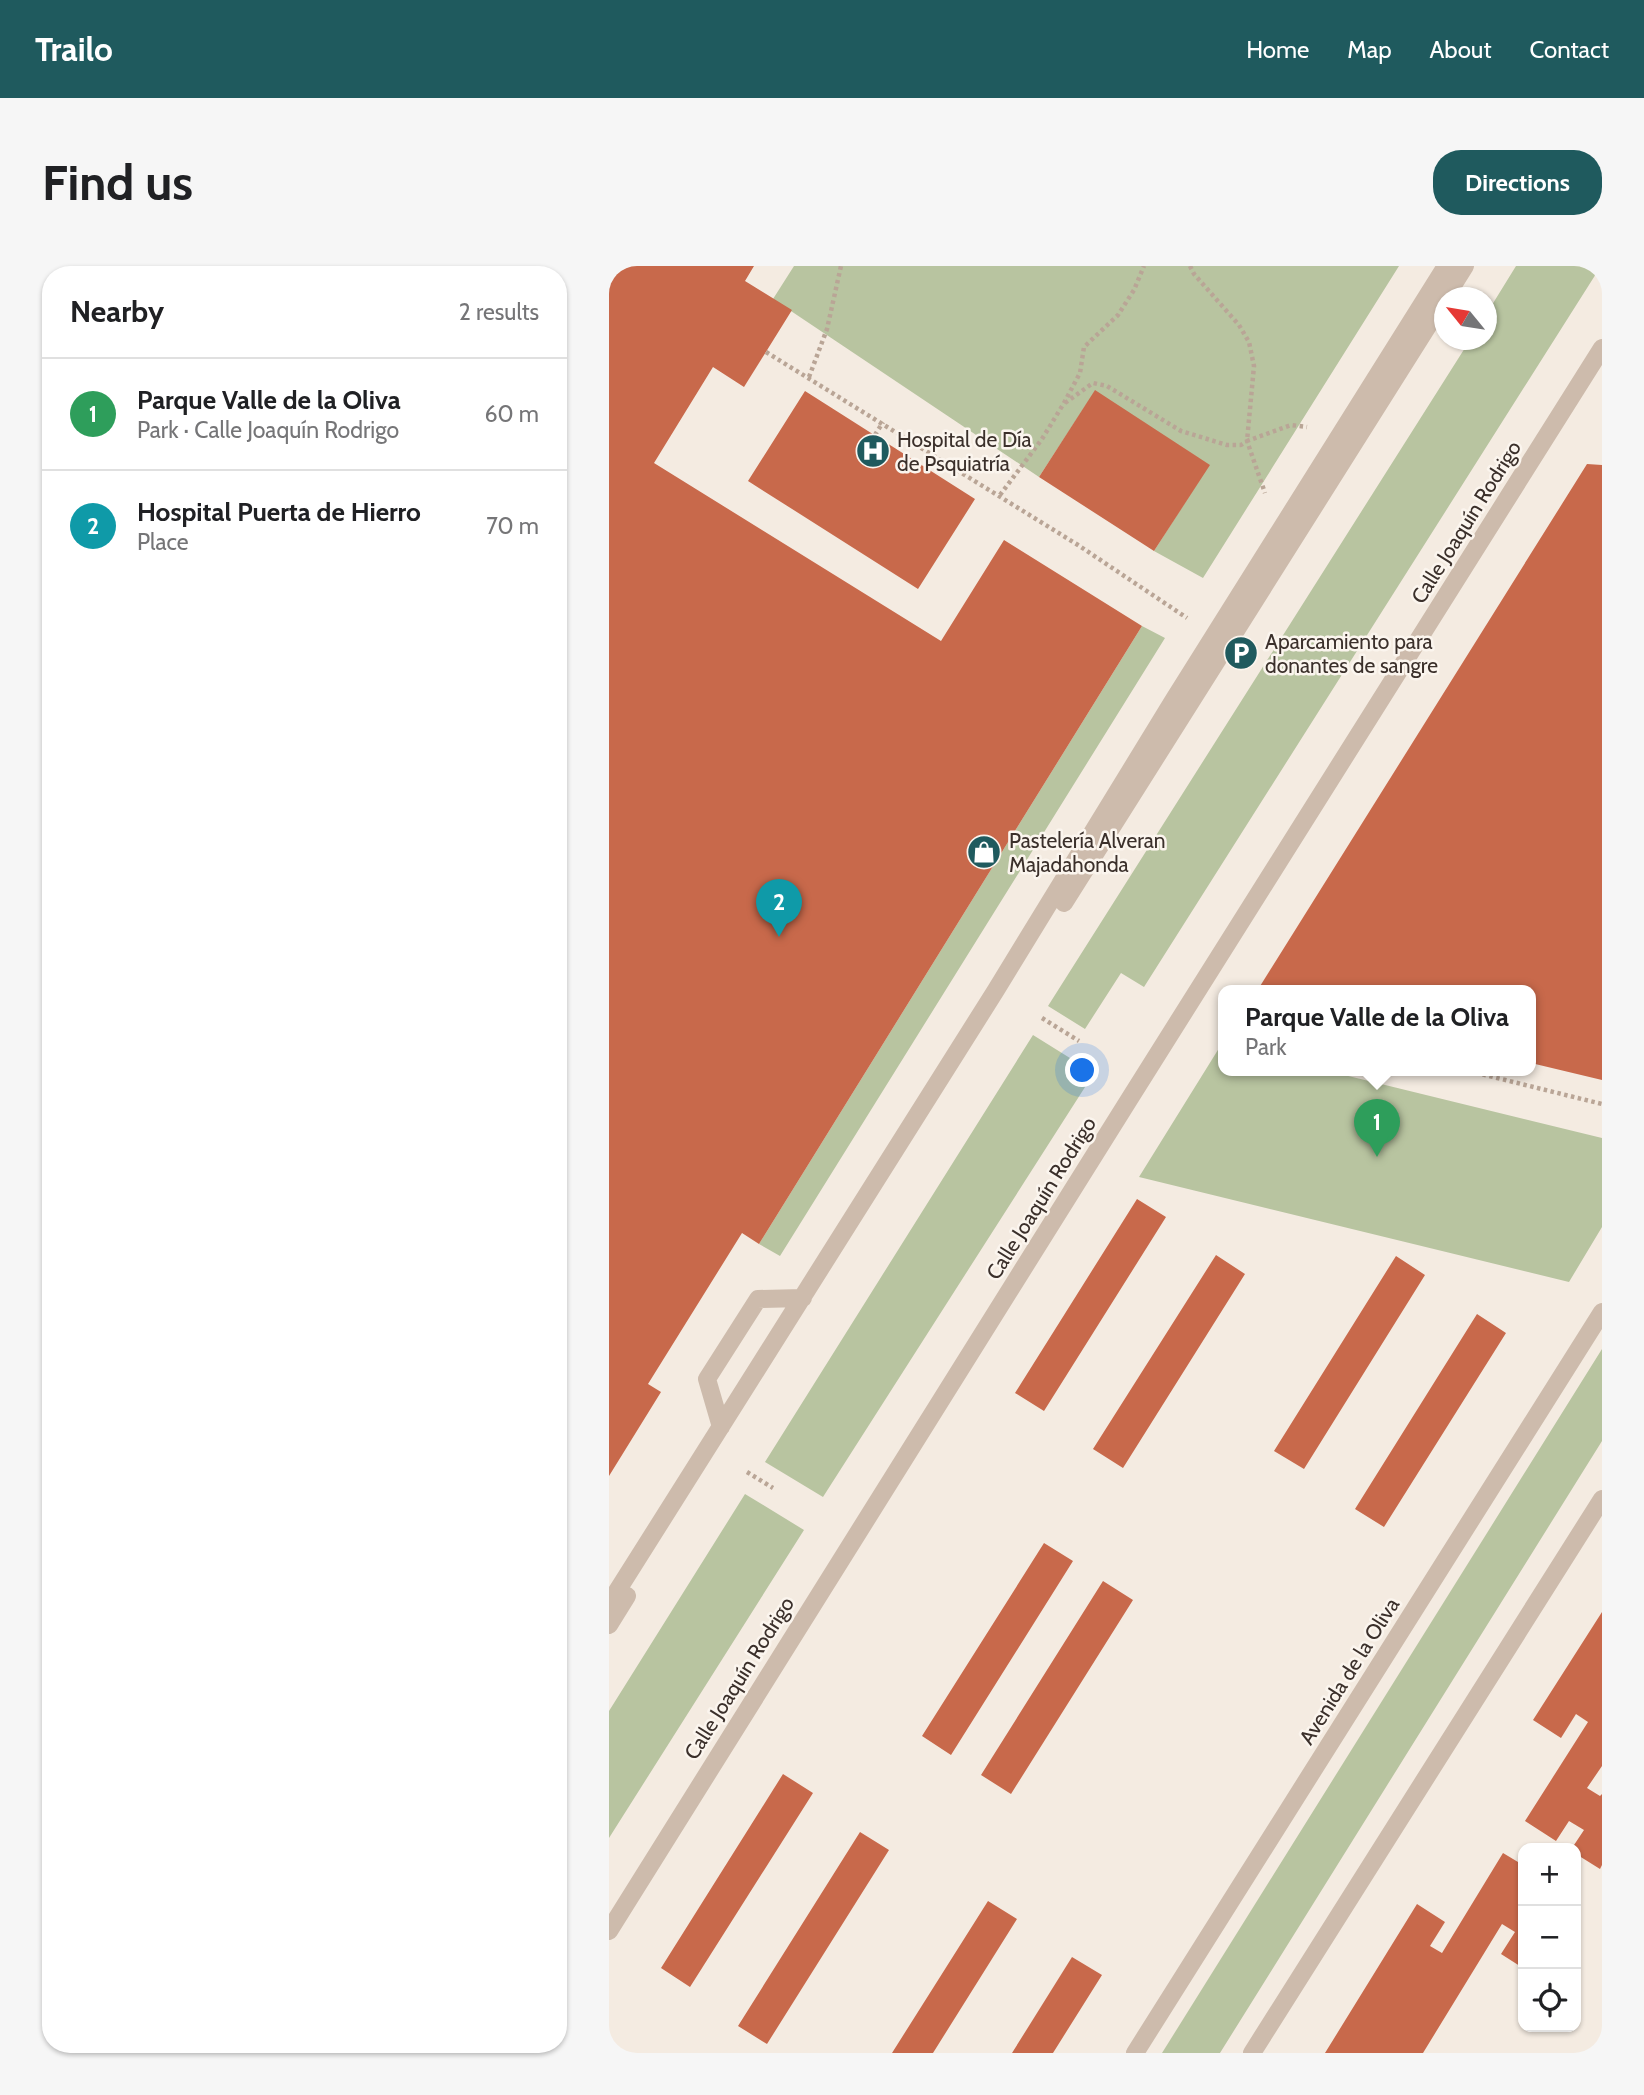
<!DOCTYPE html>
<meta charset="utf-8">
<style>
:root{--surface:#fff;--page:#f6f6f6;--text:#202124;--muted:#757577;--line:#e0e0e0;--accent:#1f5a5e}
body{margin:0;font-family:Cabin,sans-serif;background:var(--page);color:var(--text)}
.controls{position:absolute;right:21px;bottom:21px;display:grid;overflow:hidden;border-radius:14px;box-shadow:0 2px 5px #0004}
.controls button{width:63px;height:63px;display:grid;place-items:center;padding:0;border:0;border-bottom:2px solid var(--line);background:var(--surface);color:var(--text);font:35px sans-serif}
.compass{position:absolute;left:825px;top:21px;width:63px;height:63px;border-radius:50%;background:var(--surface);box-shadow:0 2px 5px #0004;rotate:300deg}
.you{position:absolute;left:474px;top:805px;width:24px;height:24px;margin:-18px;border:5px solid #fff;border-radius:50%;background:#1a73e8;box-shadow:0 0 0 10px #1a73e833}
.badge{display:grid;place-items:center;width:46px;height:46px;border-radius:50%;background:var(--accent);color:#fff;font-size:23px;font-weight:700}
.pin{position:absolute;translate:-50% -58px;filter:drop-shadow(0 2px 4px #0008)}
.pin::after{content:'';position:absolute;top:37px;width:24px;height:21px;background:inherit;clip-path:polygon(0 0,100% 0,50% 100%)}
.popup{position:absolute;left:609px;top:719px;width:318px;height:91px;box-sizing:border-box;display:grid;place-content:center;border-radius:14px;background:var(--surface);filter:drop-shadow(0 2px 5px #0005);font-size:23px;white-space:nowrap;color:var(--muted)}
.popup b{font-size:26px;color:var(--text)}
.popup::after{content:'';position:absolute;left:50%;top:100%;margin-left:-14px;border:14px solid transparent;border-top-color:var(--surface)}
.list{margin:0;padding:0;list-style:none}
h2{display:flex;justify-content:space-between;align-items:center;height:91px;margin:0;padding:0 28px;font-size:30px}
h2 small{font-size:23px;font-weight:400;color:var(--muted)}
.list li{display:grid;grid-template-columns:46px 1fr auto;gap:21px;align-items:center;box-sizing:border-box;height:112px;padding:0 28px;border-top:2px solid var(--line)}
.list b{display:block;font-size:26px;white-space:nowrap}
.list p{margin:0;font-size:23px;white-space:nowrap;color:var(--muted)}
.list em{font-size:23px;font-style:normal;color:var(--muted)}
.icon{flex:none;width:38px;height:38px;fill:none;stroke:currentColor;stroke-width:2;stroke-linecap:round;stroke-linejoin:round}
.map{position:relative;flex:none;width:993px;height:1787px;overflow:hidden;border-radius:28px}
header{display:flex;align-items:center;gap:42px;box-sizing:border-box;height:98px;padding:0 35px;background:var(--accent);color:#fff}
header strong{font-size:33px}
nav{display:flex;gap:38px;margin-inline-start:auto;font-size:24px}
.intro{display:flex;align-items:center;justify-content:space-between;box-sizing:border-box;height:168px;padding:0 42px}
h1{margin:0;font-size:49px}
.button{padding:18px 32px;border-radius:28px;background:var(--accent);color:#fff;font-size:24px;font-weight:700}
main{display:flex;gap:42px;padding:0 42px}
aside{flex:1;background:var(--surface);border-radius:28px;box-shadow:0 2px 5px #0004}
.map>svg:first-child{display:block}
.green{fill:#b8c4a0}
.building{fill:#c8694b}
.lines{fill:none;stroke-linecap:round;stroke-linejoin:round}
.path{stroke:#b9a596;stroke-width:4.5;stroke-dasharray:3.5 3.5;stroke-linecap:butt}
.minor{stroke:#cdbbac;stroke-width:18}
.labels{text-anchor:middle;dominant-baseline:central;stroke-width:5;stroke-linejoin:round;paint-order:stroke}
.poi-label{font-size:21px;fill:#3b302b;stroke:#fbf5ee;text-anchor:start}
.street-label{font-size:21px;fill:#3b302b;stroke:#fbf5ee}
</style>
<header>
<strong>Trailo</strong>
<nav><a>Home</a><a>Map</a><a>About</a><a>Contact</a></nav>
</header>
<div class="intro"><h1>Find us</h1><a class="button">Directions</a></div>
<main>
<aside>
<h2>Nearby<small>2 results</small></h2>
<ul class="list">
<li><span class="badge" style="background:#2e9e5b">1</span><div><b>Parque Valle de la Oliva</b><p>Park · Calle Joaquín Rodrigo</p></div><em>60 m</em></li>
<li><span class="badge" style="background:#0f9aa8">2</span><div><b>Hospital Puerta de Hierro</b><p>Place</p></div><em>70 m</em></li>
</ul>
</aside>
<div class="map">
<svg width="993" height="1787" viewBox="0 0 993 1787">
<rect width="100%" height="100%" fill="#f4ebe1"/>
<path class="green" d="M185 0H790L594 312 545 285 600 199 486 125 430 211 164 33Z
M907 0H992L535 721 512 707 476 763 439 740 861 74H878V47Z
M533 360 556 372 171 990 150 978Z
M424 769 485 807 214 1231 156 1196Z
M612 779 614 780V805H719L993 872V961L960 1016 530 911Z
M993 1083V1175L611 1787H553Z
M136 1228 195 1264 0 1572V1445Z"/>
<path class="building" d="M0 0H145L136 15 183 44 135 121 104 101 45 197 332 375 395 274 533 360 150 978 133 967 39 1118 52 1126 0 1210Z
M486 124 601 199 545 285 430 211Z
M196 125 366 233 309 323 139 215Z
M978 198 993 199V814L922 797V725H648Z
M528 933 557 951 435 1145 406 1127Z
M607 989 636 1008 514 1202 484 1183Z
M787 990 816 1009 695 1203 665 1185Z
M868 1048 897 1067 775 1261 746 1243Z
M435 1277 464 1295 342 1489 313 1470Z
M494 1315 524 1334 402 1528 372 1509Z
M993 1346V1500L978 1522 991 1530 993 1528V1599L991 1603 967 1588V1582H963L975 1564 960 1555 947 1575 916 1555 979 1456 967 1448 952 1472 924 1454Z
M174 1508 204 1527 81 1721 52 1702Z
M251 1566 280 1584 158 1778 129 1760Z
M894 1587 914 1599V1702L892 1688 906 1666 893 1658 814 1787H716L808 1638 836 1656 821 1680 833 1687Z
M379 1635 408 1653 324 1787H283Z
M463 1691 493 1709 444 1787H403Z"/>
<g class="lines">
<path class="path" d="M581 0 585 8 630 59 640 76 645 100 638 175 682 159 698 161
M157 86 469 279 578 352
M200 111 218 63 232 0
M456 137 484 117 498 120 572 165 618 179H632L638 175 656 227
M266 169 274 156
M391 229 433 173 455 137 471 107 475 81 509 49 525 24 535 0
M613 745H614
M433 752 470 775
M860 805 993 838
M138 1206 164 1222"/>
<path class="minor" d="M836 32 856 0
M455 637 836 33
M112 1161 98 1113 149 1033 194 1032
M0 1338 387 724 564 435 837 0
M0 1359 18 1330
M0 1665C328 1135 662 610 993 82
M526 1787 993 1046
M643 1787 993 1233"/>
</g>
<defs>
<g id="hospital-disc" transform="scale(1.75)"><circle r="9.5" fill="#1f5a5e" stroke="#fbf5ee"/><path d="M-5-5h3v3.5h4V-5h3V5h-3V1.5h-4V5h-3Z" fill="#fff"/></g>
<g id="parking-disc" transform="scale(1.75)"><circle r="9.5" fill="#1f5a5e" stroke="#fbf5ee"/><path d="M-3.5-5.5H1a3.5 3.5 0 0 1 0 7H-1V5.5H-3.5ZM-1-3.4V-.6H.8a1.4 1.4 0 0 0 0-2.8Z" fill="#fff"/></g>
<g id="shop-disc" transform="scale(1.75)"><circle r="9.5" fill="#1f5a5e" stroke="#fbf5ee"/><path d="M-5-2.5h2.3a2.7 3.5 0 0 1 5.4 0H5L5.5 6h-11ZM-1.5-2.5h3a1.5 2.3 0 0 0-3 0Z" fill="#fff"/></g>
</defs>
<g fill-rule="evenodd">
<use href="#hospital-disc" x="264" y="185"/>
<use href="#parking-disc" x="632" y="387"/>
<use href="#shop-disc" x="375" y="586"/>
</g>
<g class="labels">
<g class="poi-label">
<text x="288" y="173">Hospital de Día<tspan x="288" dy="24">de Psquiatría</tspan></text>
<text x="656" y="375">Aparcamiento para<tspan x="656" dy="24">donantes de sangre</tspan></text>
<text x="400" y="574">Pastelería Alveran<tspan x="400" dy="24">Majadahonda</tspan></text>
</g>
<g class="street-label">
<text transform="translate(857 256) rotate(-58)">Calle Joaquín Rodrigo</text>
<text transform="translate(432 932) rotate(-58)">Calle Joaquín Rodrigo</text>
<text transform="translate(740 1405) rotate(-58)">Avenida de la Oliva</text>
<text transform="translate(130 1412) rotate(-58)">Calle Joaquín Rodrigo</text>
</g>
</g>
</svg>
<div class="controls">
<button>+</button>
<button>−</button>
<button><svg class="icon" aria-label="locate" viewBox="0 0 24 24"><circle cx="12" cy="12" r="6"/><path d="M12 2v4M12 18v4M2 12h4M18 12h4"/></svg></button>
</div>
<svg class="compass" viewBox="-18 -18 36 36"><path d="M0-13l5 13h-10z" fill="#e53935"/><path d="M0 13l5-13h-10z" fill="#757577"/></svg>
<div class="you"></div>
<div class="pin badge" style="left:768px;top:891px;background:#2e9e5b">1</div>
<div class="popup"><b>Parque Valle de la Oliva</b>Park</div>
<div class="pin badge" style="left:170px;top:671px;background:#0f9aa8">2</div>
</div>
</main>
